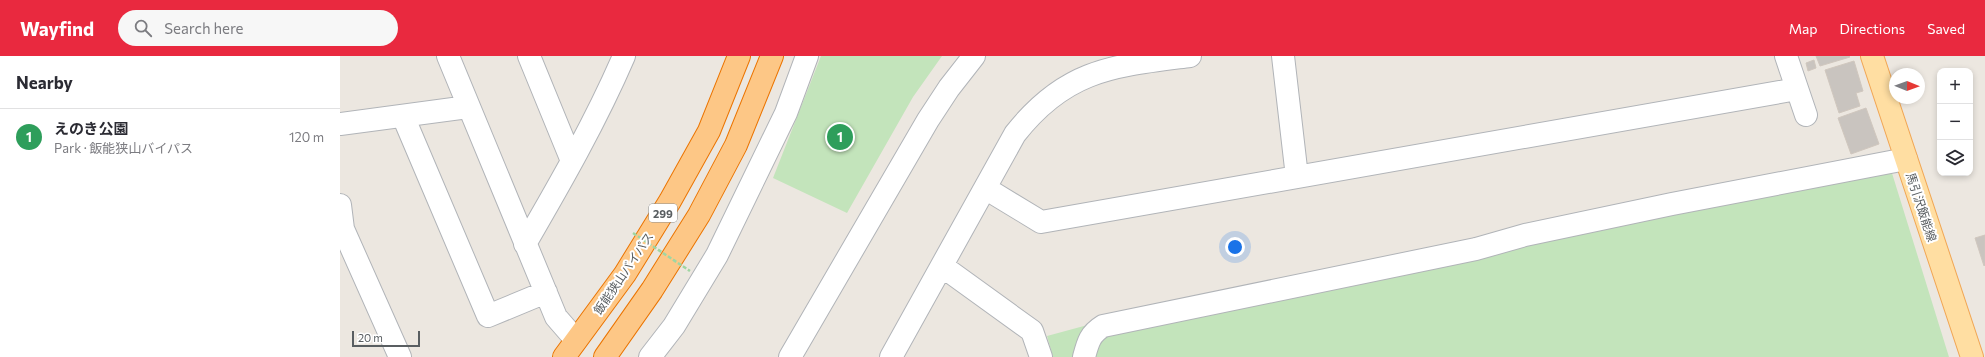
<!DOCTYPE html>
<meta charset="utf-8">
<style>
:root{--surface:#fff;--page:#f7f7f7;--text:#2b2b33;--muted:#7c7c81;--line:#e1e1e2;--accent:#e9293f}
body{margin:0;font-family:Commissioner,"Noto Sans JP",sans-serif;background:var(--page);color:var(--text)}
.controls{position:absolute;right:12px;top:12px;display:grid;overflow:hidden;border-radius:8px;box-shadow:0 2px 6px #0003}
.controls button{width:36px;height:36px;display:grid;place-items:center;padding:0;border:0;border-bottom:1px solid var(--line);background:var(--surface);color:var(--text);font:20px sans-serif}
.compass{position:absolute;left:1549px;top:12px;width:36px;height:36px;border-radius:50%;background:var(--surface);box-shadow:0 2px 6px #0003;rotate:91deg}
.scale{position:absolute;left:12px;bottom:10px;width:68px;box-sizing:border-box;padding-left:4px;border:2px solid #595e61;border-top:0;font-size:11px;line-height:14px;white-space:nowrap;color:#595e61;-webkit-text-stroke:3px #fff;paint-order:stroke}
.you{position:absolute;left:895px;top:191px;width:14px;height:14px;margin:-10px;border:3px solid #fff;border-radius:50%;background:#1a73e8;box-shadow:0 0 0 6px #1a73e833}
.badge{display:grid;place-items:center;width:26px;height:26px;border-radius:50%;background:var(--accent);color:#fff;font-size:13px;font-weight:700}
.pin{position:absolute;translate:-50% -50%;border:2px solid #fff;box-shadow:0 1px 4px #0006}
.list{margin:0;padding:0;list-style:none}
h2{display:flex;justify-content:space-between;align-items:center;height:52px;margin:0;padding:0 16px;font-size:17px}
h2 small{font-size:13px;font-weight:400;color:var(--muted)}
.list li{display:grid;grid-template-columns:26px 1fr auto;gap:12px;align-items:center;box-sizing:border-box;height:56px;padding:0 16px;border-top:1px solid var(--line)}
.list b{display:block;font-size:15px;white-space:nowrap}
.list p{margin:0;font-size:13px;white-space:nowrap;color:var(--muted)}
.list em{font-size:13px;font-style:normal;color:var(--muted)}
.icon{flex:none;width:22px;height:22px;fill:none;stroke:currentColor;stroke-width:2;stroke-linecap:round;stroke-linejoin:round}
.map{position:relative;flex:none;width:1645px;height:301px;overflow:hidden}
header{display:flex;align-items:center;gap:24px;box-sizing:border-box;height:56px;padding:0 20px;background:var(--accent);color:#fff}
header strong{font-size:19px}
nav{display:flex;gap:22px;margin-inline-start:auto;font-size:14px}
.search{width:280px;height:36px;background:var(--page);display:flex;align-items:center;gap:10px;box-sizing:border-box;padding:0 14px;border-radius:22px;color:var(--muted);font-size:15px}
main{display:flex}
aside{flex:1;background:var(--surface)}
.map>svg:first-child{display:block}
.green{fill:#c3e4bb}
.building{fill:#c9c4bf;stroke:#d0c7be}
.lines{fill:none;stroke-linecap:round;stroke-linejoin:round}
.minor-casing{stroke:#b1b4b8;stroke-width:24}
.major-casing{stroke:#f1a654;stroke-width:24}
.highway-casing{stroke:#eb7400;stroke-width:24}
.minor{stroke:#fff;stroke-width:22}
.major{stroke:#ffdea2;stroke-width:22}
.highway{stroke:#fdc786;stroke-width:22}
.path-bridge{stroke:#9fd6a2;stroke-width:2.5;stroke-dasharray:4 2;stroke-linecap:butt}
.labels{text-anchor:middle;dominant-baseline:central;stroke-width:4;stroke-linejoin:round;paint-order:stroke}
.shield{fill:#fff;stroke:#8b8e90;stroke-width:1}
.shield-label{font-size:11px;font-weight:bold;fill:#595e61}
.street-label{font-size:12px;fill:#595e61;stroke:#fff}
</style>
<header>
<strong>Wayfind</strong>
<div class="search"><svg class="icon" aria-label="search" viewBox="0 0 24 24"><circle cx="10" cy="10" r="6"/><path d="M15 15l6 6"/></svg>Search here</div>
<nav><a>Map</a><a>Directions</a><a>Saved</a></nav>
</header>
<main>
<aside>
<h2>Nearby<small></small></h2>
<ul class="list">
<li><span class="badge" style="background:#2e9e5b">1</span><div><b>えのき公園</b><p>Park · 飯能狭山バイパス</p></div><em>120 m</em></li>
</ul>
</aside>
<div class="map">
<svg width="1645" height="301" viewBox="0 0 1645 301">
<rect width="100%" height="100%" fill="#ece7e0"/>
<path class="green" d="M481 0H602L573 41 507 157 433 122Z
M1547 101 1609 301H713L707 280 766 264Z"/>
<path class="building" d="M1476 0H1509L1510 1 1480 10Z
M1474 4 1476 12 1468 15 1466 7Z
M1514 5 1523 35 1516 37 1520 50 1499 57 1485 14Z
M1526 52 1539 88 1511 98 1498 62Z
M1645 179V209L1644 210 1635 182Z"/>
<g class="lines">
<g class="minor-casing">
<path id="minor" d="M108 0 216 261 236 284
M189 0 232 105
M943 0 957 121
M1446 0 1466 59
M63 60 148 260 206 236
M0 68 128 51
M645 132 701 166 1457 33
M0 149 3 173 60 301
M185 188C221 126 256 65 284 0
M602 210 692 275 701 301
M310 301 334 270 377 199 446 57 467 0
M450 301 588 64 609 32 634 0
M551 301 675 78C726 13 773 10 850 0
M744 301C748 286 750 278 763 270L1136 193 1185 179 1332 148 1566 103"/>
</g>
<g class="major-casing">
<path id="major" d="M1532 0 1632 301"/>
</g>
<g class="highway-casing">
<path id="highway" d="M224 301 285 218 330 145 369 75 399 0
M265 301 312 234 359 159 396 89 432 0"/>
</g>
<use href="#minor" class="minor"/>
<use href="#major" class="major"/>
<use href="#highway" class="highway"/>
<path class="path-bridge" d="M293 177 350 215"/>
</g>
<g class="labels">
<rect class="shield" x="309" y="148" width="28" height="18" rx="3"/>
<g class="shield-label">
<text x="323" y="157">299</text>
</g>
<g class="street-label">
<text transform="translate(1582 151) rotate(72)">馬引沢飯能線</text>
<text transform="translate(283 217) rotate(-56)">飯能狭山バイパス</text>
</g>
</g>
</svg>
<div class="controls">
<button>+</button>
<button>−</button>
<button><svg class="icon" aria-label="layers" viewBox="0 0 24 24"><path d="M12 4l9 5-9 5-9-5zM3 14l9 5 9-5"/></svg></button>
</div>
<svg class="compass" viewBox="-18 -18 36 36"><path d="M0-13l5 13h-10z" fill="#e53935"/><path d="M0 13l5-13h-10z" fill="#7c7c81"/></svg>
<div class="scale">20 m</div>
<div class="you"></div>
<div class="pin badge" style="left:500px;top:81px;background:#2e9e5b">1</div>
</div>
</main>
